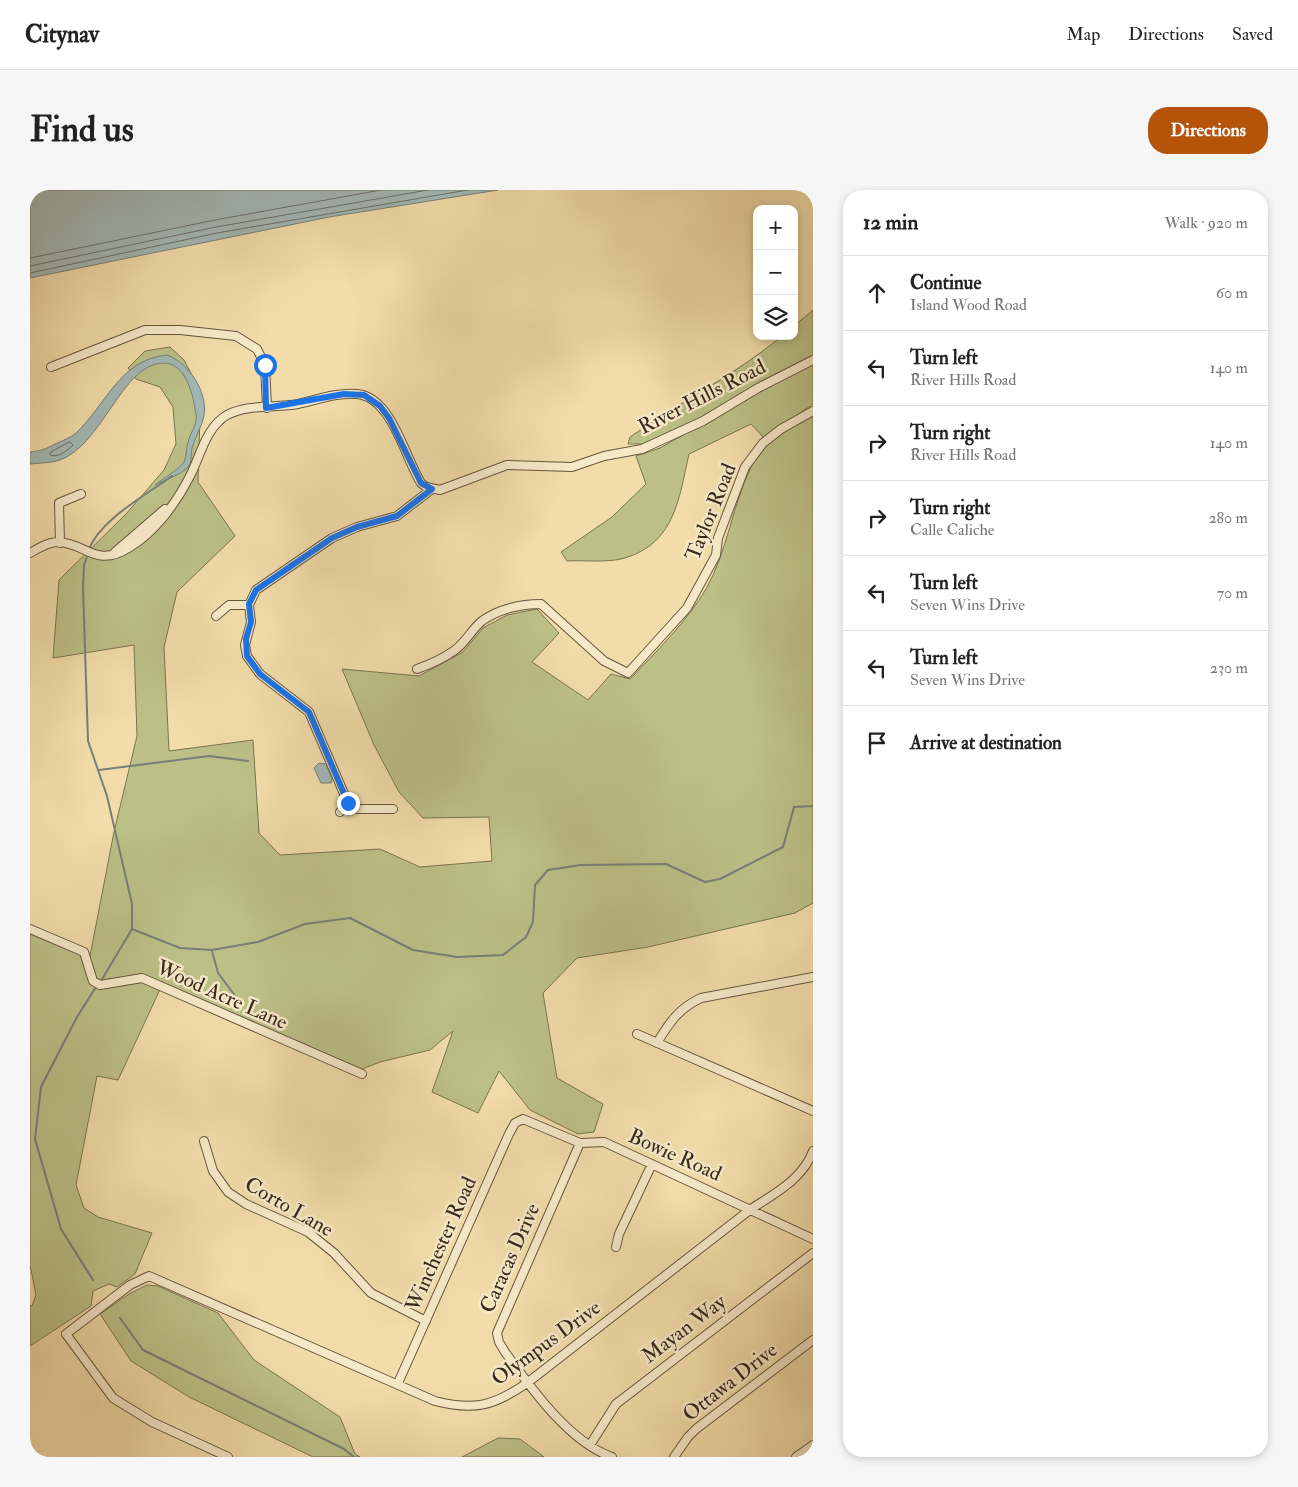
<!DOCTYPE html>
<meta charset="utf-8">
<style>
:root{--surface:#fff;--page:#f6f6f6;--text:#222;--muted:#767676;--line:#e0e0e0;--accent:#b45309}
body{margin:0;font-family:"IM FELL Double Pica",serif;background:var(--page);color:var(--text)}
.controls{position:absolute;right:15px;top:15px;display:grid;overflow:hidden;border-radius:10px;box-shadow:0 2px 8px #0003}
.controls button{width:45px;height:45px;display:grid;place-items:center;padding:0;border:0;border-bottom:1px solid var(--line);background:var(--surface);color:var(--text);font:25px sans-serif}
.stop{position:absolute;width:15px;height:15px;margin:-11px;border:4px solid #1a73e8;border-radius:50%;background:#fff}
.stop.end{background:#1a73e8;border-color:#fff;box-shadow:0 1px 5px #0008}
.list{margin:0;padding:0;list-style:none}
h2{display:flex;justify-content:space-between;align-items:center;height:65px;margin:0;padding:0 20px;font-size:21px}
h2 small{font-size:16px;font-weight:400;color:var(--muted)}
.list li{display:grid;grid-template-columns:32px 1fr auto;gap:15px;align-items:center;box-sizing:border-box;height:75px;padding:0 20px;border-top:1px solid var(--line)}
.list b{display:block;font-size:19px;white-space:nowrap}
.list p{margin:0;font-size:16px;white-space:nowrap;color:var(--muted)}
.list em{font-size:16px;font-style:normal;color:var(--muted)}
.icon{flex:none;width:28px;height:28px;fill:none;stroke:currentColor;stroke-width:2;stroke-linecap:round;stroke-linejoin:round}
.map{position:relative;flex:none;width:783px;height:1267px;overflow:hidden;border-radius:20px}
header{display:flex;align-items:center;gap:30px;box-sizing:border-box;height:70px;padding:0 25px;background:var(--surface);border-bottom:1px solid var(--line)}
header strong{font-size:24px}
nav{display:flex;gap:28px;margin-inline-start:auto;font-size:18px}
.intro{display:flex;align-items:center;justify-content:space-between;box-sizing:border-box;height:120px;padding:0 30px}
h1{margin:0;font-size:35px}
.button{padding:12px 22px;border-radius:20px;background:var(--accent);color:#fff;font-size:18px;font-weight:700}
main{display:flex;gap:30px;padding:0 30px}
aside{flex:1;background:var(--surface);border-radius:20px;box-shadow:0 2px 8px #0003}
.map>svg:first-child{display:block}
.green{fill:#bcc087;stroke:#7a7451}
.water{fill:#a2b8b5;stroke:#777f77}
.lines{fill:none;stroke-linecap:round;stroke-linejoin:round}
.shore{stroke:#6c7068;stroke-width:1}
.stream{stroke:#777f77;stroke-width:2}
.minor-casing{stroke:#66563f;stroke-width:10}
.minor{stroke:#f7e9c8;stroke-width:8}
.route{stroke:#1a73e8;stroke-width:6}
.labels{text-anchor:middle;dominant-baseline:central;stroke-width:5;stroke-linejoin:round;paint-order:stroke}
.street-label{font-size:21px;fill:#37291b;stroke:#f7e9c8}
</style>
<header>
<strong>Citynav</strong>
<nav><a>Map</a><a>Directions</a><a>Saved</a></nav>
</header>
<div class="intro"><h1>Find us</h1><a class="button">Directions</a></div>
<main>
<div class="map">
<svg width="783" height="1267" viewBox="0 0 783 1267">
<rect width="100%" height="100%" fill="#f2ddaa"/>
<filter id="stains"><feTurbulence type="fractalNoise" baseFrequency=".004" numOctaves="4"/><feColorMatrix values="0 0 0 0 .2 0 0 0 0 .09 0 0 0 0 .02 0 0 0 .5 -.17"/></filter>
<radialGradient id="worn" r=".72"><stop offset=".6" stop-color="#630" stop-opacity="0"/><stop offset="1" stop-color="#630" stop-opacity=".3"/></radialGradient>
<path class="green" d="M783 120V166L669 229 619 254H598L600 247C650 212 705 185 752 146H764V136Z
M140 157 154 170 165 191 170 225 168 292 205 346 147 402 134 457 139 561 223 550 229 643 250 665 350 659 390 677 462 671 459 627 393 628 369 602 344 555 312 479 389 486 433 462 453 438 477 425 507 419 529 443 502 472 558 510 581 484 600 489C625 463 658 430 676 399 698 360 702 315 722 275 734 252 762 237 783 225V713L765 723 618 757 547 768 513 803 527 888 573 914 564 942 548 944 500 920 469 881 448 923 402 902 423 841 400 860 350 872 332 879 133 793 88 890 67 886 46 995 54 1018 68 1027 122 1043 105 1084 87 1097 79 1094 63 1101 61 1116 0 1156V1115L2 1116 6 1105 0 1075V742L47 762 53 768 60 766 84 642 107 546 104 455 23 468 29 390 96 324 134 280 146 254 143 217 130 197 106 189 98 178 115 161Z
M783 174V214L734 248 721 234 659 264C649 308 645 353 595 368 578 373 555 370 537 371L531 362 582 327 616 294 606 266 630 258 770 179Z
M117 1095 128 1096 188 1123 224 1170 310 1227 325 1264 330 1267H283L159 1207 101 1171 70 1124 99 1104Z
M468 1248 490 1249 514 1267H432Z"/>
<path class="water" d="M0 0H468L299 27 0 88Z
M137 165C159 173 178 202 174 226 172 236 166 245 163 255 160 262 163 271 158 277 151 285 134 290 125 295 131 290 151 278 154 272 157 265 156 256 159 249 161 242 168 233 166 224 163 206 157 172 132 173 92 175 72 255 30 270 21 273 9 273 0 274V262C11 261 16 259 25 254 32 251 40 248 46 243 77 214 89 170 137 165Z
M289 573 296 574 302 589 301 593H291L284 578Z"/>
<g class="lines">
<path class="shore" d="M0 68 185 30 351 0
M0 76 186 37 398 0
M0 83 187 43 438 0
M40 252 43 255C37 261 28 268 20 265L21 262Z"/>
<path class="stream" d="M59 359C71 329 116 305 142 286
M57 367 54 375 53 398 58 551 77 606 102 714V739L71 791
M69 580 179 566 218 571
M102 739 150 758 182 760 228 752 275 734 320 728 383 760 427 767 473 765 496 747 503 732 505 695 518 680 551 675 636 674 675 692 690 689 753 657 764 617 783 616
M182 761 188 783 206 807
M63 1090 31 1039 5 949 11 897 47 827 66 797
M90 1128 113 1160 314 1259 324 1267"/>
<g class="minor-casing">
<path id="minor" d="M21 177 115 140H150L206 146 227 159 235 175 237 218
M30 353 29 313 51 304
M85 362 135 319
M0 363C9 358 18 352 28 352 57 353 65 379 100 357 125 342 147 312 160 286 170 267 176 237 197 225 218 214 245 218 268 214 286 210 308 202 327 204 362 207 375 268 391 293L396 297 410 300 477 275 542 277 574 266 612 259 673 231 728 198 783 170
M219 415 221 432 215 455 217 466 230 484 279 522 318 613 328 619H363
M186 426 199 415H219L226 400 302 348 327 337 367 326 402 299
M387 479C401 474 414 468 425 460 436 452 442 439 452 431 468 419 491 414 511 414L574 471 598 483 657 418 686 365 688 348 715 277 733 253 751 239 783 221
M310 622 318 613
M0 739 54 762 63 791 70 795 112 788 332 884
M607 844 783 921
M627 853C639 833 649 818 671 808L783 787
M174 951 183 981 198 1002 216 1014 278 1042 304 1063 341 1103 396 1131
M550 953 467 1143 469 1152 475 1162C501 1198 539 1252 582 1267
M586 1057 589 1044 622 974
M368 1193 479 944 485 933 493 929 550 953 574 952 783 1049
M560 1255 586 1214 783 1063
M198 1267 122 1232 83 1208 36 1144 100 1095 119 1086 405 1211C444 1221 464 1216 497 1193L721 1019C744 1004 773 989 783 961
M644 1267 658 1247 666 1239 783 1150
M766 1267 783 1255"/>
</g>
<use href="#minor" class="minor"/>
</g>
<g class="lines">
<path class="route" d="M235 175 236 218 314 204 334 205 350 216 359 228 391 293 402 299 367 326 327 337 302 348 226 400 219 414 221 432 216 449 217 466 230 484 279 522 318 613"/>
</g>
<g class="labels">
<g class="street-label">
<text transform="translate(672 207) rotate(-27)">River Hills Road</text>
<text transform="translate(681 322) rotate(-68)">Taylor Road</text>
<text transform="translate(192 805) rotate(24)">Wood Acre Lane</text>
<text transform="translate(645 965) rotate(24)">Bowie Road</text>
<text transform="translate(259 1017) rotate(30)">Corto Lane</text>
<text transform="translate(411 1054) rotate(-66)">Winchester Road</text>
<text transform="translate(480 1068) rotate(-66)">Caracas Drive</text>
<text transform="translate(654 1139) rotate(-37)">Mayan Way</text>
<text transform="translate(516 1153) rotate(-36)">Olympus Drive</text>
<text transform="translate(700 1192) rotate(-38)">Ottawa Drive</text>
</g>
</g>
<rect width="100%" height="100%" filter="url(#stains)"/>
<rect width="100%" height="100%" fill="url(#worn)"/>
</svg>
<div class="controls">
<button>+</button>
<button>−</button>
<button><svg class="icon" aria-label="layers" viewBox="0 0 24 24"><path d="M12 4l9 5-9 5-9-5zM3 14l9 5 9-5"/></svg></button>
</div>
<div class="stop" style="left:235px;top:175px"></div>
<div class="stop end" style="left:318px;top:613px"></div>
</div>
<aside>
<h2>12 min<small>Walk · 920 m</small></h2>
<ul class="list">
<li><svg class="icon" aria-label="ahead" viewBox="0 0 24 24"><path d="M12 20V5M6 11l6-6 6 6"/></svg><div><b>Continue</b><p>Island Wood Road</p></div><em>60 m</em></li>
<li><svg class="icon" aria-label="left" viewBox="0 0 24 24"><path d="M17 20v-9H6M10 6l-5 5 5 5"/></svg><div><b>Turn left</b><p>River Hills Road</p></div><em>140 m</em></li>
<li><svg class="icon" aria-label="right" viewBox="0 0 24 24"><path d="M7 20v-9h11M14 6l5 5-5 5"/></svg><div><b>Turn right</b><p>River Hills Road</p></div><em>140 m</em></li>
<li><svg class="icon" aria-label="right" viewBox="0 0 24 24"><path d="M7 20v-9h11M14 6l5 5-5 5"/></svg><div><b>Turn right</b><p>Calle Caliche</p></div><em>280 m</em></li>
<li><svg class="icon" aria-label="left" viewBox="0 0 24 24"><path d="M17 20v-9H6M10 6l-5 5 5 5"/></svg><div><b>Turn left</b><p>Seven Wins Drive</p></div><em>70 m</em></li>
<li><svg class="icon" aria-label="left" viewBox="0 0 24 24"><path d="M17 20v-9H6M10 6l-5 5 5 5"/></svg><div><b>Turn left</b><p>Seven Wins Drive</p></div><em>230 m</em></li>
<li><svg class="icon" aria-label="arrive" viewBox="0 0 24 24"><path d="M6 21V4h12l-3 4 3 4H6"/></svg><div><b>Arrive at destination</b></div></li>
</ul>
</aside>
</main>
